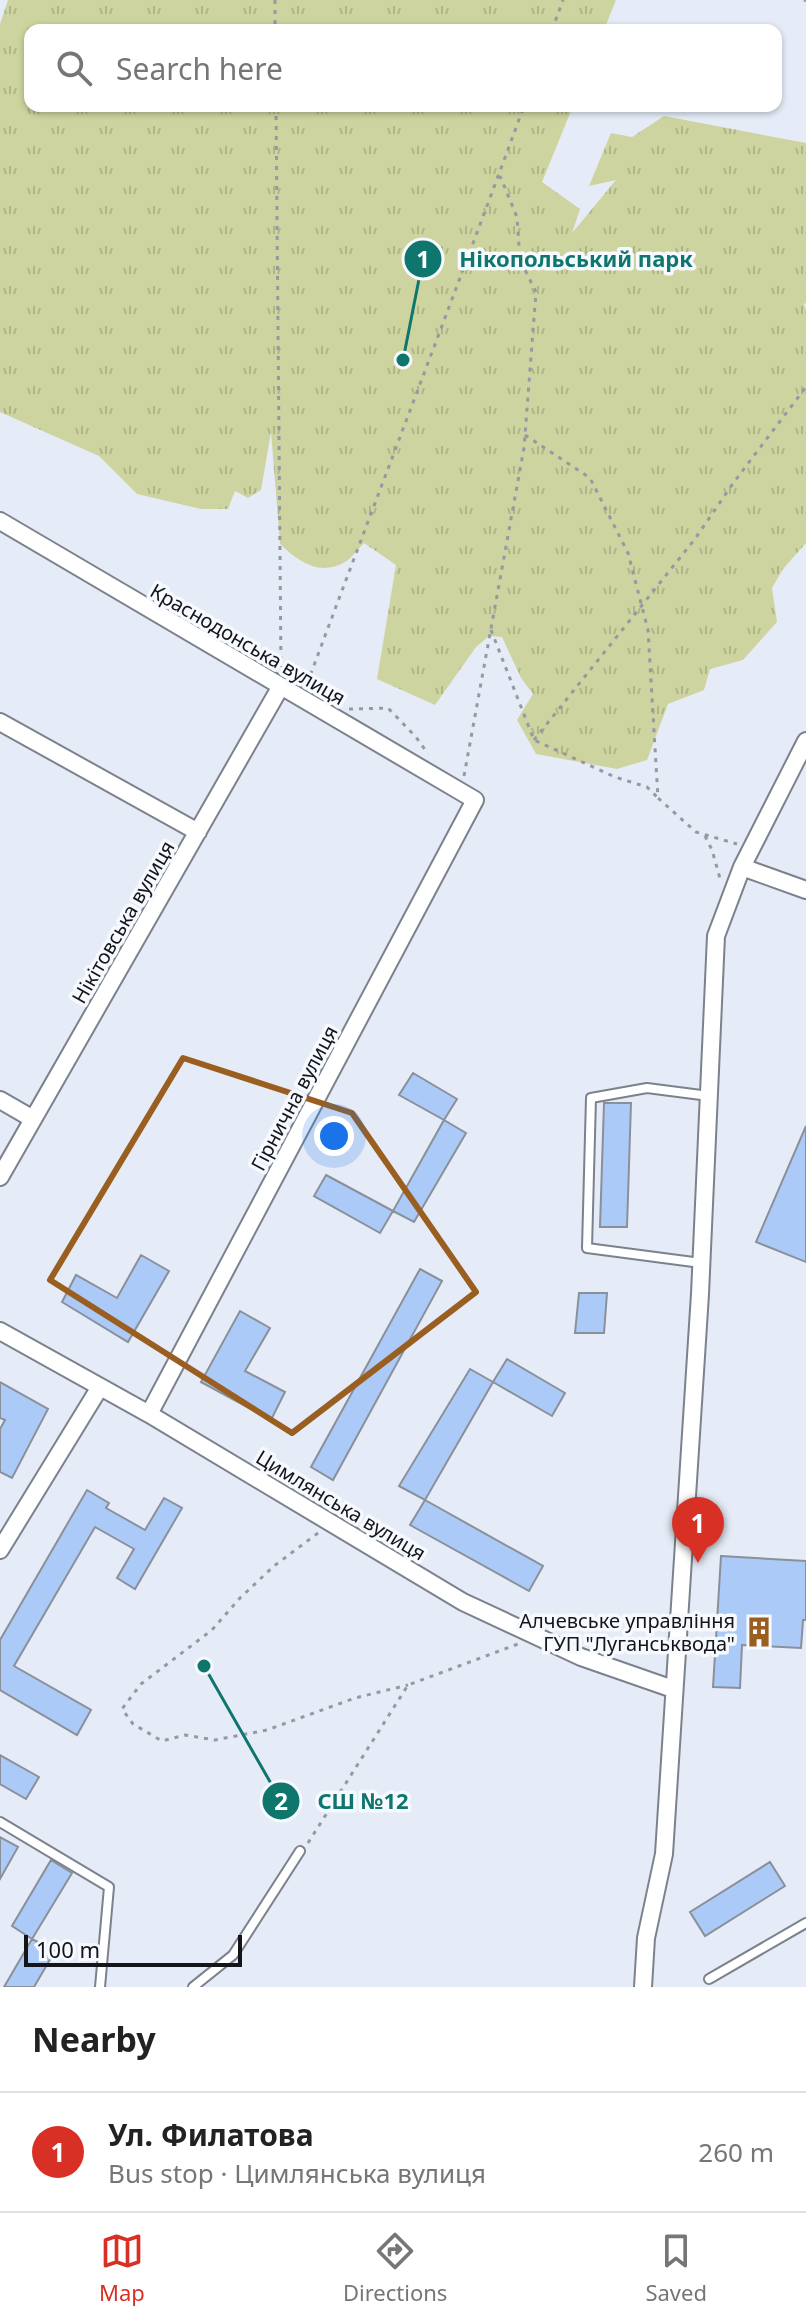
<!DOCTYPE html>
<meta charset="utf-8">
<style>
:root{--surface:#fff;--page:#f2f2f2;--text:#222;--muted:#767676;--line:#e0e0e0;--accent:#d93025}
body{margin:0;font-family:"Noto Sans",sans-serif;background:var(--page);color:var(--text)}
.scale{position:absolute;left:24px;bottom:20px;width:218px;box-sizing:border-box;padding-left:8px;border:4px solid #131519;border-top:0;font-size:22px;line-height:28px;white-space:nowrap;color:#131519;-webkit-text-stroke:6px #f6f9fe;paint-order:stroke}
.you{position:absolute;left:334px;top:1136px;width:28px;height:28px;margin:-20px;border:6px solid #fff;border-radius:50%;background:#1a73e8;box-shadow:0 0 0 12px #1a73e833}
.badge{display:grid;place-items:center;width:52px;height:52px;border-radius:50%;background:var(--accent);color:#fff;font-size:26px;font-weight:700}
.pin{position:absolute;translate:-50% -66px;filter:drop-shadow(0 2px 4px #0008)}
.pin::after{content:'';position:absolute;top:42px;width:28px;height:24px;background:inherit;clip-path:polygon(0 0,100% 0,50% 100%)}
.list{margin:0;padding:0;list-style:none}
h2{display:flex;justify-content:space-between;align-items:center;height:104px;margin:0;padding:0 32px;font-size:34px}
h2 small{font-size:26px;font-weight:400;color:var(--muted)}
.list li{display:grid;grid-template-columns:52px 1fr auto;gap:24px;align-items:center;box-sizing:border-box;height:120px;padding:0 32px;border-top:2px solid var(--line)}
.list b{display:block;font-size:30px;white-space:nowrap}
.list p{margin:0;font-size:26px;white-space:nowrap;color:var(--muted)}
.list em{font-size:26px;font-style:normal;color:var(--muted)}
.icon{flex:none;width:44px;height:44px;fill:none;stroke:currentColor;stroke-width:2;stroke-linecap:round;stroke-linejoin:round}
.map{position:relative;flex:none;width:806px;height:1987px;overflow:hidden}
.search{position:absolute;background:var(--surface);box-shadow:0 2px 6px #0004;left:24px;right:24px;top:24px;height:88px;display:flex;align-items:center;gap:20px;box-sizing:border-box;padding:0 28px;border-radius:16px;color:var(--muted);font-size:30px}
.sheet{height:224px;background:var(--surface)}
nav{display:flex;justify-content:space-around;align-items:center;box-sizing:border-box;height:112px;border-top:2px solid var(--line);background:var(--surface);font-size:22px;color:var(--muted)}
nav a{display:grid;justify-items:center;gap:4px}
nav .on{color:var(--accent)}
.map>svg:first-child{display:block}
.grass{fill:url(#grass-tufts)}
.building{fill:#accaf8;stroke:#8a909a;stroke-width:2}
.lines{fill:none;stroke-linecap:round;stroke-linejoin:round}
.lane-casing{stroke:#7c828c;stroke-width:12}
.street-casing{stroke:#7c828c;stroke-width:20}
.path{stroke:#959aa2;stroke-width:3;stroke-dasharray:4 6;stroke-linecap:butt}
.lane{stroke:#fff;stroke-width:8}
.street{stroke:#fff;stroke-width:16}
.marked{fill:none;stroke:#9a5f20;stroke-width:6;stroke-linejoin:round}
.labels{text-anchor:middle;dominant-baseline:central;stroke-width:7;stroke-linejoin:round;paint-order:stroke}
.street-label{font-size:20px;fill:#131519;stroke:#f6f9fe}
.poi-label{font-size:20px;fill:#131519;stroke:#f6f9fe;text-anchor:end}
.leader{fill:none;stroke:#0f766e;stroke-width:3}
.callout-dot{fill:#0f766e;stroke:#f6f9fe;stroke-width:3}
.mark-label{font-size:24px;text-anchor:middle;font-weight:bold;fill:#fff}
.callout-label{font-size:22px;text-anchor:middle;font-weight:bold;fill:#0f766e;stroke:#f6f9fe;stroke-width:7;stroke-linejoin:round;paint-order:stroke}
</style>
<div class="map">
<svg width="806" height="1987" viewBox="0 0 806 1987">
<defs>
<pattern id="grass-tufts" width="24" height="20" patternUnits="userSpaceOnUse" patternTransform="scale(2)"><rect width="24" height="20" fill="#ced49f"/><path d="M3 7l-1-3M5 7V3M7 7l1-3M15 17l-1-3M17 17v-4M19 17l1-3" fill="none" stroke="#b0b588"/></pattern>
</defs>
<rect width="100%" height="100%" fill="#e5ecf7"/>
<path class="grass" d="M8 0H616L604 30H30V106H573L542 182 580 209 572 233 616 180 589 186 611 133 632 137 664 116 806 143V303L804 304 806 309V543L783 569 772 588 777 622 743 660 710 669 704 690 668 704 647 760 617 769 536 754 517 720 533 694 521 678 502 637 489 636 476 647 435 705 377 679 396 565 364 543C358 549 352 558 345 562 319 577 298 561 280 544L271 432 261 490 248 498 235 491 228 509H201L137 494 99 456 0 412V24Z"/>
<path class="building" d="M413 1073 457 1099 444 1120 399 1095Z
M604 1103H631L627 1227H600Z
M444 1120 466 1133 414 1222 393 1211Z
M806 1126V1262L756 1242Z
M326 1175 393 1211 380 1233 314 1196Z
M141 1255 169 1271 128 1342 62 1302 76 1275 117 1298Z
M420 1269 442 1281 333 1480 311 1467Z
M579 1293H607L604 1333H575Z
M240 1311 270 1328 245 1371 285 1392 271 1420 201 1382Z
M507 1359 565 1393 552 1416 493 1382Z
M470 1369 493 1382 425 1500 399 1486Z
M0 1382 48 1409 12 1478 0 1472V1429L5 1420 0 1418Z
M87 1490 109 1503 106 1508 145 1530 164 1498 182 1508 135 1589 117 1578 134 1549 95 1527 14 1666 91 1710 77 1735 0 1690V1640Z
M425 1500 543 1566 529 1591 410 1525Z
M721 1556 806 1561V1620H803L801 1648 742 1645 740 1688 713 1687Z
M0 1755 39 1777 26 1799 0 1784Z
M0 1837 18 1847 0 1879Z
M51 1860 72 1873 32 1939 55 1951 34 1987H4L32 1939 12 1926Z
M770 1862 785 1886 705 1936 690 1912Z"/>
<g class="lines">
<g class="lane-casing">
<path id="lane" d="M701 1263 587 1248 591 1098 647 1088 709 1096
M0 1822 109 1887 100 1987
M709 1979 806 1923
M193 1987 233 1955 300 1851"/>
</g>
<g class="street-casing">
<path id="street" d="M0 521 475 800 149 1414
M0 722 198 832
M742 867 806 890
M0 1100 33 1119
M0 1177 281 686
M0 1331 149 1414 463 1602 581 1657 673 1689
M0 1550 100 1387
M643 1987 646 1938 664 1854 700 1294 716 936 742 867 806 741"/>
</g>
<path class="path" d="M275 0V30
M804 0 806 1
M552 30 563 0
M276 106 281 667
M525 435 590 478 628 553 648 630 658 798 696 832 737 844
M491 630 534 740 615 777 647 787 658 798
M307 684C379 491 453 299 524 106
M349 709 388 708 416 737 428 754
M534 740 695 539 734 482 806 387
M464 776 524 448 536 292 520 260 517 217 500 176
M705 836 712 850 721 882
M318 1533 274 1566 240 1598 212 1630 141 1684 122 1709 133 1724 162 1741 185 1735 215 1740 267 1730 355 1698 408 1685
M308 1843 408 1685 518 1644"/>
<use href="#lane" class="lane"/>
<use href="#street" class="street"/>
</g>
<path class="marked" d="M183 1058 352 1113 476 1292 292 1433 50 1280Z"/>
<defs>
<g id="building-bare" transform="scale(2.4)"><path d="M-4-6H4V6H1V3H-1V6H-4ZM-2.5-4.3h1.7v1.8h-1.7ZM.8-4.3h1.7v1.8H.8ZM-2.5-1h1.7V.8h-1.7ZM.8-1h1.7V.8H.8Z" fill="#9a5f20" stroke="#f6f9fe" stroke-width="2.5" paint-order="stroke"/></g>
</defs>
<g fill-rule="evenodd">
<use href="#building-bare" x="759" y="1632"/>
</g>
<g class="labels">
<g class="street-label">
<text transform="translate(248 644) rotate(30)">Краснодонська вулиця</text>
<text transform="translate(123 922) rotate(-60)">Нікітовська вулиця</text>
<text transform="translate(294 1098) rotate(-62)">Гірнична вулиця</text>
<text transform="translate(341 1505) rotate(31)">Цимлянська вулиця</text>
</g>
<g class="poi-label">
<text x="735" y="1620">Алчевське управління<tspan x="735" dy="23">ГУП "Луганськвода"</tspan></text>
</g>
</g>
<path class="leader" d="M403 360L423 259M204 1666L281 1801"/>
<g class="callout-dot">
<circle cx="403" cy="360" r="8"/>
<circle cx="204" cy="1666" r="8"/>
<circle cx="423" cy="259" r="20"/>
<circle cx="281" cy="1801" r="20"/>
</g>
<g class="mark-label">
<text x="423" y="268">1</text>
<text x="281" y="1810">2</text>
</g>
<g class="callout-label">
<text x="576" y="267">Нікопольський парк</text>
<text x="363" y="1809">СШ №12</text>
</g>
</svg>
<div class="scale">100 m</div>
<div class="you"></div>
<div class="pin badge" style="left:698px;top:1563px">1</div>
<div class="search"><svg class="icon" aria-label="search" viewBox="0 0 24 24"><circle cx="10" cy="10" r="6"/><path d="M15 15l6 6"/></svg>Search here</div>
</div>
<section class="sheet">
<h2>Nearby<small></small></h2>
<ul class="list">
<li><span class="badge">1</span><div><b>Ул. Филатова</b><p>Bus stop · Цимлянська вулиця</p></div><em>260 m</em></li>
</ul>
</section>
<nav>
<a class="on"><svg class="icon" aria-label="map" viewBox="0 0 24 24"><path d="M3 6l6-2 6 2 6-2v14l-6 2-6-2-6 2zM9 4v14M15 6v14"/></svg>Map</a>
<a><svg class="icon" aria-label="directions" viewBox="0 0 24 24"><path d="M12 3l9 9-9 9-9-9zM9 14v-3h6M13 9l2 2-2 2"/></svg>Directions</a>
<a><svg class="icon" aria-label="saved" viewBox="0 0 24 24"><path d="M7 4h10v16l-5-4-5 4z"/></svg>Saved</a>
</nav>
